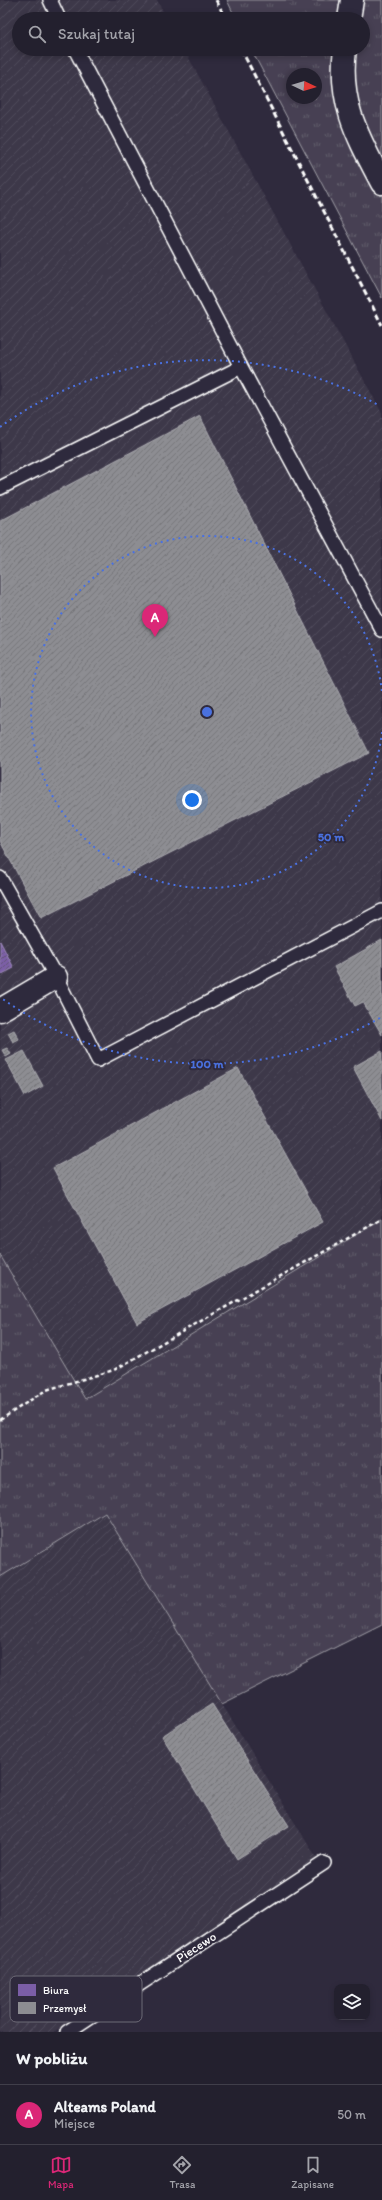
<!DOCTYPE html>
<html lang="pl">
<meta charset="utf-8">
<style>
:root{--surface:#23202e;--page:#2b2836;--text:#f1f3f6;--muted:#a3a3aa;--line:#403e4a;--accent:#db2777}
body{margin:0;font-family:Itim,sans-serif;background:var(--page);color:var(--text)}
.controls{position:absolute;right:12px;bottom:12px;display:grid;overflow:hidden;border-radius:8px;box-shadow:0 2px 6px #0003}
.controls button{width:36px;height:36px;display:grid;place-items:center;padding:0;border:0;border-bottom:1px solid var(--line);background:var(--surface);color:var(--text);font:20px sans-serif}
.compass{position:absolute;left:286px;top:68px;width:36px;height:36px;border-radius:50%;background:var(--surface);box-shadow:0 2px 6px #0003;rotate:94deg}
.you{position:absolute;left:192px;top:800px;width:14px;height:14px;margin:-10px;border:3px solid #fff;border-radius:50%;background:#1a73e8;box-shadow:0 0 0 6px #1a73e833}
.badge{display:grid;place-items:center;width:26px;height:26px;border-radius:50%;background:var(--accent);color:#fff;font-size:13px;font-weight:700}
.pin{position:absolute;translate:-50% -33px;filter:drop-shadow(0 1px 2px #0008)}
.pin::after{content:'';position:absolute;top:21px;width:14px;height:12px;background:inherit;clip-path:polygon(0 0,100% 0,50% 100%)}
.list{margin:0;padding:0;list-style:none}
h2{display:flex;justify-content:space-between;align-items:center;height:52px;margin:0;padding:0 16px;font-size:17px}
h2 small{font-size:13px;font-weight:400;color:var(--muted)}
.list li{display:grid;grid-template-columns:26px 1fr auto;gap:12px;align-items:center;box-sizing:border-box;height:60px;padding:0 16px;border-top:1px solid var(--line)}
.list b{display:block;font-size:15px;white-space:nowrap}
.list p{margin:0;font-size:13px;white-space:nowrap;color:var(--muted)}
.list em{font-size:13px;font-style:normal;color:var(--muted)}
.icon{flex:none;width:22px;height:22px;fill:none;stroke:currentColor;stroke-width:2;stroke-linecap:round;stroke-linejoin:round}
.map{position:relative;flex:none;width:382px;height:2032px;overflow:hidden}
.search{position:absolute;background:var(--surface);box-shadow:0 2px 6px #0003;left:12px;right:12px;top:12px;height:44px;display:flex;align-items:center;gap:10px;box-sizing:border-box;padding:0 14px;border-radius:22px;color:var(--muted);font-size:15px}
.sheet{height:112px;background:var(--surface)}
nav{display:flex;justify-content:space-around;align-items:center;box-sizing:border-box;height:56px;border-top:1px solid var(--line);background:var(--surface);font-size:11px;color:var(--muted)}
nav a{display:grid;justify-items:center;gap:2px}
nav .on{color:var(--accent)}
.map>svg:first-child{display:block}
.industrial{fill:url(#industrial-furrows)}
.grass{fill:url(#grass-tufts);stroke:#a2a0a8;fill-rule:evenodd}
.offices{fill:url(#offices-hatch);stroke:#a38ec1}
.industry{fill:url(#industry-hatch);stroke:#afafb3}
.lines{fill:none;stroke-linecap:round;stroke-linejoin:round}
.service-casing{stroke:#fff;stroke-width:16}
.minor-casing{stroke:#fff;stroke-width:25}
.path{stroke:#fff;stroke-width:2.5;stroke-dasharray:4 3;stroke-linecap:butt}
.service{stroke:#2f2a3d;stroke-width:13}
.minor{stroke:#2f2a3d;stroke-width:22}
.rail{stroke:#fff;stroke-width:3;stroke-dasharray:6 3;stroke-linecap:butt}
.ring{fill:none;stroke:#4a71e0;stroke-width:2;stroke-dasharray:2 4}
.labels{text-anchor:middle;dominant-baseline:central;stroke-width:4;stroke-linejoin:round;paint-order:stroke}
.street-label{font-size:13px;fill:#fff;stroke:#2f2a3d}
.key{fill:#2f2a3d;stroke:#6d6a77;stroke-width:1}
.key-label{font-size:11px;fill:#fff}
.centre{fill:#4a71e0;stroke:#2f2a3d;stroke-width:2}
.ring-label{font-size:12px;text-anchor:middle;font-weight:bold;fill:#4a71e0;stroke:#2f2a3d;stroke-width:4;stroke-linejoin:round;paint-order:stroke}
</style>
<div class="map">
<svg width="382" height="2032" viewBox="0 0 382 2032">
<defs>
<pattern id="industrial-furrows" width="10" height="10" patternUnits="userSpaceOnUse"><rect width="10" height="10" fill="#3c3749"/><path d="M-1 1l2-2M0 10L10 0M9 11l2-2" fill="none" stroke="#504b5b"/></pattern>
<pattern id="grass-tufts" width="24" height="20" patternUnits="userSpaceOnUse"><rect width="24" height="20" fill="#464152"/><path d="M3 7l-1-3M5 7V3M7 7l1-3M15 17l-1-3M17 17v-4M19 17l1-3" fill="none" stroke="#625e6c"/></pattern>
<pattern id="offices-hatch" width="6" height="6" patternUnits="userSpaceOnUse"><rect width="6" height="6" fill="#7b5ea7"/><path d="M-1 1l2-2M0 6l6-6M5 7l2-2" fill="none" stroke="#5f5370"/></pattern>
<pattern id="industry-hatch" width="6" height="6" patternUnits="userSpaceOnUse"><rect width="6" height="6" fill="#8d8d92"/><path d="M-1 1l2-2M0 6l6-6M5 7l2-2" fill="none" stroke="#76767a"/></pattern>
</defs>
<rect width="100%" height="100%" fill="#2f2a3d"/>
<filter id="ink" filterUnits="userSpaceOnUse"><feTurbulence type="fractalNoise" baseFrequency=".025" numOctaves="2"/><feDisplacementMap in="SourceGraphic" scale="8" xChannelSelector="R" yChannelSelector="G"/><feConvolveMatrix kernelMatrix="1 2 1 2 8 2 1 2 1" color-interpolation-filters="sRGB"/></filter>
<g filter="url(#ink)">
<path class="industrial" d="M0 0H157L167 19H19V49H184L382 413V1219L85 1399 0 1255Z
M105 1513 317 1859 55 2032H0V1577Z"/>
<path class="grass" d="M227 0H341L338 19H236Z
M352 0H382V298L251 49H363V19H349ZM292 74H316V98H292Z
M382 1219V1624L222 1704 105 1513 0 1577V1255L85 1399Z"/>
<path class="offices" d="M0 941 14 968 0 975Z"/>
<path class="industry" d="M200 416 369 753 41 918 0 841V521Z
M382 940V1035L363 1002 355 1006 334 967Z
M14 1030 19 1039 13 1042 8 1033Z
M7 1048 11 1054 6 1057 2 1050Z
M24 1051 43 1086 25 1096 6 1060Z
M382 1051V1121L353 1067Z
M238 1068 323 1222 137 1323 53 1168Z
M212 1704 289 1826 237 1859 162 1736Z"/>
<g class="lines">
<g class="service-casing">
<path id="service" d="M50 0 59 19
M75 49 241 367 382 630
M0 488 241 367
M0 878 56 977 98 1060 382 911
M67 2032 324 1863"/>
</g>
<g class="minor-casing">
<path id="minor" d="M349 19 352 0
M345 49C338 103 358 137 382 183
M0 1010 56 977"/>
</g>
<path class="path" d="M0 1420 46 1390 114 1370 382 1219"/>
<use href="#service" class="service"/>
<use href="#minor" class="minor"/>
<path class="rail" d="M216 0 226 19
M241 49 382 325"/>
</g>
</g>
<g class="ring">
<path d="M382 732A176 176 0 1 1 382 692"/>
<path d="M380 1018A352 352 0 0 1 0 997M0 427A352 352 0 0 1 380 406"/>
</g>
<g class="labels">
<g class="street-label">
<text transform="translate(196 1947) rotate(-33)">Piecewo</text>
</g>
</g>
<rect x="10" y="1976" width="132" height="46" rx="6" class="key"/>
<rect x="18" y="1984" width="18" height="12" fill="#7b5ea7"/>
<rect x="18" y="2002" width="18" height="12" fill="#8d8d92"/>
<g class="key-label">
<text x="43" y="1994">Biura</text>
<text x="43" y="2012">Przemysł</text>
</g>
<circle cx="207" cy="712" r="6" class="centre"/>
<g class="ring-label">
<text x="331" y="841">50 m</text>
<text x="207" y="1068">100 m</text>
</g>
</svg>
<div class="controls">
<button><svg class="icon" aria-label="layers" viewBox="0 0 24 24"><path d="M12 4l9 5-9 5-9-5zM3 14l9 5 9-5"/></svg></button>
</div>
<svg class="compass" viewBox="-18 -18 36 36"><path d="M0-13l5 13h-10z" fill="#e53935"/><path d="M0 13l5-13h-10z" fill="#a3a3aa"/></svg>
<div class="you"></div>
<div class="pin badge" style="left:155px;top:637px">A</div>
<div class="search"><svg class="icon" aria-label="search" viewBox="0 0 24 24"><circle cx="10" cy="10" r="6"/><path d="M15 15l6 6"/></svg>Szukaj tutaj</div>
</div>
<section class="sheet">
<h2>W pobliżu<small></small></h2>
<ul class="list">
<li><span class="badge">A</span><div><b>Alteams Poland</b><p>Miejsce</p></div><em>50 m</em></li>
</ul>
</section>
<nav>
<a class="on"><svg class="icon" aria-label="map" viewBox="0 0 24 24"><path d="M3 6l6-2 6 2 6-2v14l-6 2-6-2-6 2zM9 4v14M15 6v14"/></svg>Mapa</a>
<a><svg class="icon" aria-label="directions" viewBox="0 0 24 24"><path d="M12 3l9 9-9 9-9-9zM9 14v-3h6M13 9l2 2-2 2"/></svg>Trasa</a>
<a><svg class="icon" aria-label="saved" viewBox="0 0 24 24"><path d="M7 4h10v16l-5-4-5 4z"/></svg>Zapisane</a>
</nav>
